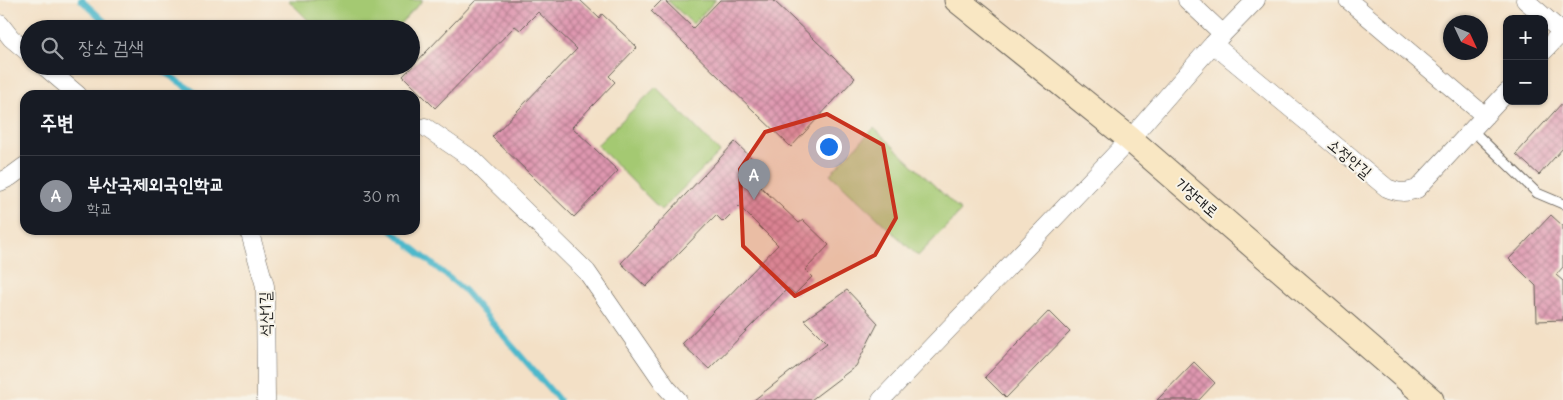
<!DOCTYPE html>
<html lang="ko">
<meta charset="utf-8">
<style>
:root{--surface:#171b24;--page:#242831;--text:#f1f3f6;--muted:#9ea1a6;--line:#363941;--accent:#8c9099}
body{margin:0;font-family:Delius,"Poor Story",sans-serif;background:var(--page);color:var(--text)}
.controls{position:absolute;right:15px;top:15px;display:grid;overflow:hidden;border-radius:10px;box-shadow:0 1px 4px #0004}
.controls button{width:45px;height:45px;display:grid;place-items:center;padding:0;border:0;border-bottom:1px solid var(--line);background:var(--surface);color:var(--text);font:25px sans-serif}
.compass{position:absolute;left:1443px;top:15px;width:45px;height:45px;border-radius:50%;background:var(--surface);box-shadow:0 1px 4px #0004;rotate:134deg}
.you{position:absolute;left:828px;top:146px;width:18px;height:18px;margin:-12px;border:4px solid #fff;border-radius:50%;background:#1a73e8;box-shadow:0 0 0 8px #1a73e833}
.badge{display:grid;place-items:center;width:32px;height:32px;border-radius:50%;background:var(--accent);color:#fff;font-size:16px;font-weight:700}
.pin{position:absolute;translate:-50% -41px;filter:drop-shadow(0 1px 2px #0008)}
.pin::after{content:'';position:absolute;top:26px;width:18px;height:15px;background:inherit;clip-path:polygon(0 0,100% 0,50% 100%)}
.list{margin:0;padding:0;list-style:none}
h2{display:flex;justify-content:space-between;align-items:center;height:65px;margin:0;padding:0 20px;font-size:21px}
h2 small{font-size:16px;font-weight:400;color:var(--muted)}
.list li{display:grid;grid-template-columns:32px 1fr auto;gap:15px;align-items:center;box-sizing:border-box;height:80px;padding:0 20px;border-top:1px solid var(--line)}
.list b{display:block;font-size:19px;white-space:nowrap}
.list p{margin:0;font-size:16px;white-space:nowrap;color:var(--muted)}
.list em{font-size:16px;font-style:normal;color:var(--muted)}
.icon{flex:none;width:28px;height:28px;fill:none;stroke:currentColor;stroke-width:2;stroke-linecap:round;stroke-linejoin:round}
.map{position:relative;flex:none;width:1563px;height:400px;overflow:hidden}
.search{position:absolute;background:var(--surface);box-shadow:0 1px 4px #0004;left:20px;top:20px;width:400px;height:55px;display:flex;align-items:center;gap:12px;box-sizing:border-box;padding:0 18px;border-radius:28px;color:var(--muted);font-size:19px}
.panel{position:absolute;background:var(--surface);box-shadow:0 1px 4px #0004;left:20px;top:90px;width:400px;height:145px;border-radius:15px}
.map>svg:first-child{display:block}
.green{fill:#a4c972;stroke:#607247}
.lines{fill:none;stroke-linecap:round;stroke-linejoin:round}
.stream{stroke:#4eb8cb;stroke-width:6}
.building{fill:url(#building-cross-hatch)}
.lane-casing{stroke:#676158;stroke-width:11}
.street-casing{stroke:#676158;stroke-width:19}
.secondary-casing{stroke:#676158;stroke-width:27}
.lane{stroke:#fff;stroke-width:9}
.street{stroke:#fff;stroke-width:18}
.secondary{stroke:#f9e7c3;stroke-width:25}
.marked{fill:#c8321e;fill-opacity:0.2;stroke:#c8321e;stroke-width:4;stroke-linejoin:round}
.labels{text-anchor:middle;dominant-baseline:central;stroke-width:4;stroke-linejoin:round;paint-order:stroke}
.street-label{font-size:16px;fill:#1c1c1c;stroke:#f7f3e8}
</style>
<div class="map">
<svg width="1563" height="400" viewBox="0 0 1563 400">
<defs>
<pattern id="building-cross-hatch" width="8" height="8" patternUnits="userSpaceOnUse" patternTransform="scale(1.25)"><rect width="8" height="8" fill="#df97b0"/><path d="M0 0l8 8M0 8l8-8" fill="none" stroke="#b47a8e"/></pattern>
</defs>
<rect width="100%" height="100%" fill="#f7f3e8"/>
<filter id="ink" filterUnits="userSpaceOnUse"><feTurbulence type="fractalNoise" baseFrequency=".02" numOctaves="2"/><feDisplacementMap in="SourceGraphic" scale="10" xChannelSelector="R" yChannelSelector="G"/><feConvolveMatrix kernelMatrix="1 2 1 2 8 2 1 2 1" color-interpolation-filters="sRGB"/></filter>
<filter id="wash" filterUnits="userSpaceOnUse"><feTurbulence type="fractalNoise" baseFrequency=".0096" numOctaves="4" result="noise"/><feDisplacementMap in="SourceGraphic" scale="20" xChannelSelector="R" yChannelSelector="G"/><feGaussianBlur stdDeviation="1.12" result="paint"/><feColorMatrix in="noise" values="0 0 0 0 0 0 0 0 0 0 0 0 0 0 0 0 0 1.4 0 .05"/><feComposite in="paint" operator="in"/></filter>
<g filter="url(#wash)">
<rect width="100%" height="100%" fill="#f3e0c6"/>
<path class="green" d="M288 0H423L395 29H317Z
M667 0H716L693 24Z
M656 87 720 152 661 210 597 145Z
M874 128 961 211 918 256 830 174Z"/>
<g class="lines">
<path class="stream" d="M81 0 113 29
M155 66 199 95
M391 230 464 290 559 400"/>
</g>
<g id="blocks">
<path class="building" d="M476 0H580L599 18 602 14 637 47 609 76 615 82 572 127 618 171 574 217 492 137 577 49 538 12 520 30 515 26 435 108 403 76Z
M662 0H664L693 28 720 0H773L855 78 791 147 651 11Z
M1563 102V148L1539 175 1516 154Z
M735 142 760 166 750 177 799 223 803 220 829 245 805 270 812 277 795 294 788 288 709 369 682 344 778 245 739 206 723 222 716 215 646 287 621 263Z
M1551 215 1563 226V267L1556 275 1563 281V320L1537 321 1536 286 1509 259Z
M847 290 878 323 856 366 811 400H754L827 343 804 320Z
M1049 311 1070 332 1006 398 985 377Z
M1194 362 1215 383 1199 400H1157Z"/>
</g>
</g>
<g filter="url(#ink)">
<use href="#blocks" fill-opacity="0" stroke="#676158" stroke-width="1"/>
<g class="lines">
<g class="lane-casing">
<path id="lane" d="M1472 130 1537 193 1563 204"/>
</g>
<g class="street-casing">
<path id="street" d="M1187 0 1223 34
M1348 0 1485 116
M1525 0 1562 32
M0 24 11 38 29 53
M1213 44 1387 188C1399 193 1406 193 1417 189L1507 92
M1544 51 1563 31
M44 66 78 95
M425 127 472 159 587 272 667 388 678 400
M0 182 10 177 25 166
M249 230 265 286 266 400
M881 400 1130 139 1213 44 1256 0"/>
</g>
<g class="secondary-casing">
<path id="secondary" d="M957 0 1130 139 1431 400"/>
</g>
<use href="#lane" class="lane"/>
<use href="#street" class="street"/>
<use href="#secondary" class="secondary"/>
</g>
</g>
<path class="marked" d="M827 114 883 145 896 218 875 255 795 296 743 246 740 169 765 132Z"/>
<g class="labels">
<g class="street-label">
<text transform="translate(1350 158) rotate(40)">소정안길</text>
<text transform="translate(1197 197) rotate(41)">기장대로</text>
<text transform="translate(265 314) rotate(-91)">석산1길</text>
</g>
</g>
</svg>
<div class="controls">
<button>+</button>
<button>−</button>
</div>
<svg class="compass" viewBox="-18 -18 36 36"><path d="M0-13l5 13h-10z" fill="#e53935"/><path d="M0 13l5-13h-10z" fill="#9ea1a6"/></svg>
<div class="you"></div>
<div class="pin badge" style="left:754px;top:200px">A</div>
<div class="search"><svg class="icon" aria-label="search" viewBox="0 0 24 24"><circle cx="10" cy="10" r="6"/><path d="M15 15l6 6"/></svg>장소 검색</div>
<section class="panel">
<h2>주변<small></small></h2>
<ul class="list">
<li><span class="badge">A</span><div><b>부산국제외국인학교</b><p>학교</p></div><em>30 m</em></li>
</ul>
</section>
</div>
